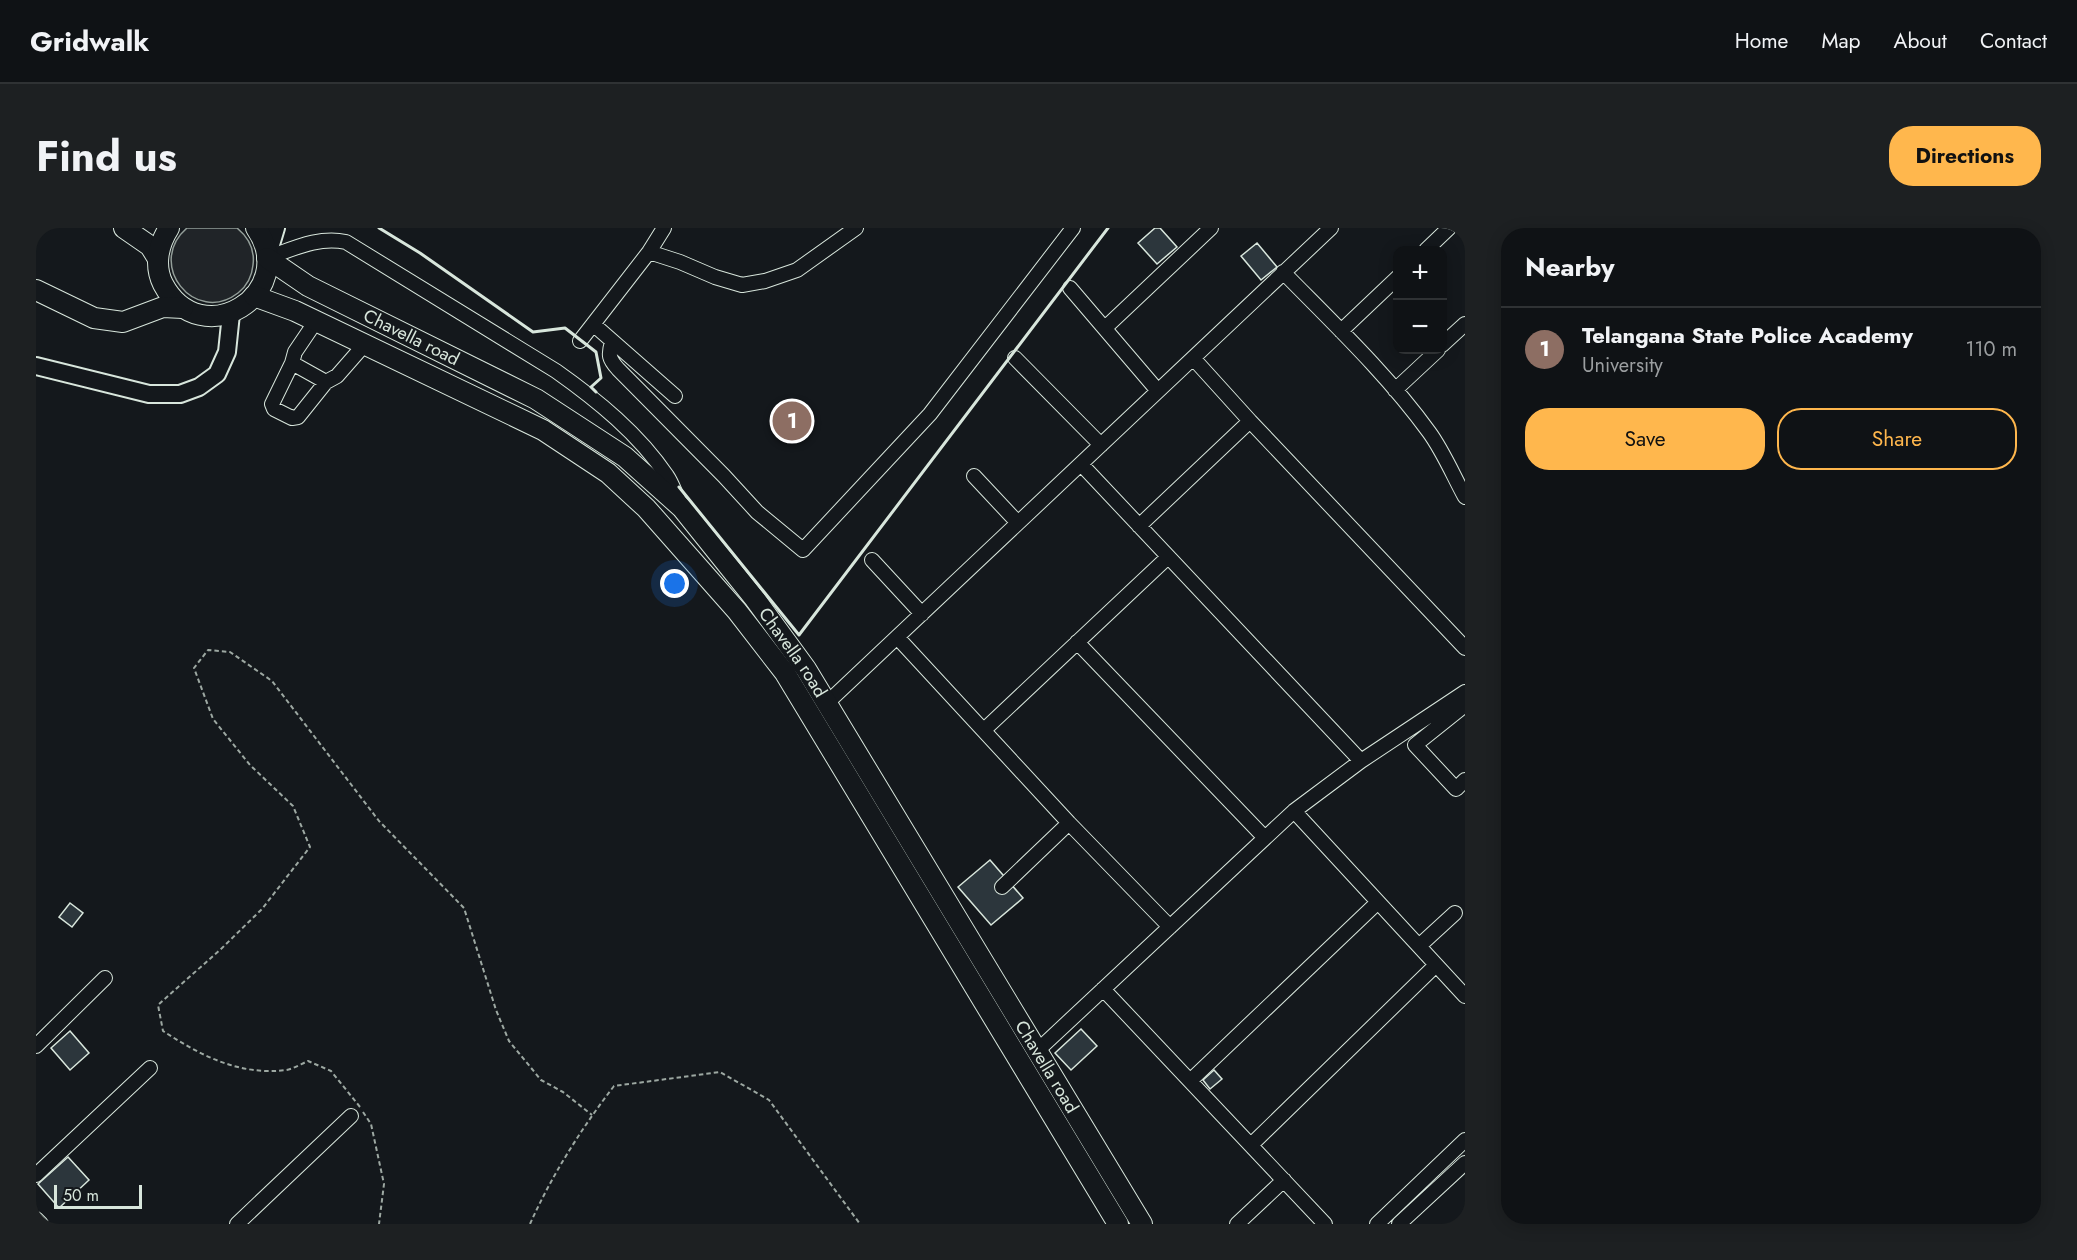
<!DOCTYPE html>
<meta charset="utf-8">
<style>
:root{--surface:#0f1215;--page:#1d2022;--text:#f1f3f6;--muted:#9b9ea0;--line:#2f3234;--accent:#ffb74d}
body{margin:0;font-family:Jost,sans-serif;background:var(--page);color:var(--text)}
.controls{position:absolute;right:18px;top:18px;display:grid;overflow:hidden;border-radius:12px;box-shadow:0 3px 15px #0003}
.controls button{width:54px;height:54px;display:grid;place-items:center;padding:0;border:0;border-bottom:2px solid var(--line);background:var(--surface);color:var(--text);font:30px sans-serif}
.scale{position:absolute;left:18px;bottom:15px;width:88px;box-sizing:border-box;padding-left:6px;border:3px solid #d8e6dc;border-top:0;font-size:16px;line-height:21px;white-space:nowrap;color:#d8e6dc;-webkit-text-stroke:4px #14181c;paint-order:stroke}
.you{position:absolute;left:639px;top:356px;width:21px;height:21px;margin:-15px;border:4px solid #fff;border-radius:50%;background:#1a73e8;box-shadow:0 0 0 9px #1a73e833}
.badge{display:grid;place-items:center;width:39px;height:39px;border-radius:50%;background:var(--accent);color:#fff;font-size:20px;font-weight:700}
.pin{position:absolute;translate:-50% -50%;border:3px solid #fff;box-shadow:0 2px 6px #0006}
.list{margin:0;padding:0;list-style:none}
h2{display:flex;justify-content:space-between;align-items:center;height:78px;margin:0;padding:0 24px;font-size:26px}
h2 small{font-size:20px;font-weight:400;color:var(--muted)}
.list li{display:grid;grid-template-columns:39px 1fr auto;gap:18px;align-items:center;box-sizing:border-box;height:84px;padding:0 24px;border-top:2px solid var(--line)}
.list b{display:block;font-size:22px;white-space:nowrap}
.list p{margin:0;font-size:20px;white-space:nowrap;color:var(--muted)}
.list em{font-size:20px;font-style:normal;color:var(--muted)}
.actions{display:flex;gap:12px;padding:18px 24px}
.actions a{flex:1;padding:14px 0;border:2px solid var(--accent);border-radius:24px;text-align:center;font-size:21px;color:var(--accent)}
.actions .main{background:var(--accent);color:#111}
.map{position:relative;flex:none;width:1429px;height:996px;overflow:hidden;border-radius:24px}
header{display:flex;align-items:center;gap:36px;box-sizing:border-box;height:84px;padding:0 30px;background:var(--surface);border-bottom:2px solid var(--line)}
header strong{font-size:28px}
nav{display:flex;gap:33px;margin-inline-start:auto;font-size:21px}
.intro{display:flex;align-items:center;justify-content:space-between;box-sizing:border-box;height:144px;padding:0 36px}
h1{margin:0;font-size:42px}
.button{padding:15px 27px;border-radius:24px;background:var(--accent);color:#111;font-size:21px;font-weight:700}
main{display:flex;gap:36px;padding:0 36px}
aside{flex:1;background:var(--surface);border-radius:24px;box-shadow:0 3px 15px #0003}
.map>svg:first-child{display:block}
.green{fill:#202428;stroke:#939e99;stroke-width:1.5}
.building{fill:#2c363c;stroke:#d8e6dc;stroke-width:1.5}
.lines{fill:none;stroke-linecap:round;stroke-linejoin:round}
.minor-casing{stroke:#d8e6dc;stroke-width:16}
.major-casing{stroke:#d8e6dc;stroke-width:20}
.highway-casing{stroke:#d8e6dc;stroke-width:22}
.path{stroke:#9da8a2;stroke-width:2;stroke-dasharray:4.5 3;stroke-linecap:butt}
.minor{stroke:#14181c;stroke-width:14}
.major{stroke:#14181c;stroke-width:16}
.highway{stroke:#14181c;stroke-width:20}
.wall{stroke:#d8e6dc;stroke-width:3}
.labels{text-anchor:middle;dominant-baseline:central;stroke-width:4.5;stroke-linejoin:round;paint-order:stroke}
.street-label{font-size:18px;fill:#d8e6dc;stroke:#14181c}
</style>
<header>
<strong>Gridwalk</strong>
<nav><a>Home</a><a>Map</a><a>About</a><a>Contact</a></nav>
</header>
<div class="intro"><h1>Find us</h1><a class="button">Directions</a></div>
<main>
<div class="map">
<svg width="1429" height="996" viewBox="0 0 1429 996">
<rect width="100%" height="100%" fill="#14181c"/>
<path class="green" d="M151 0H201C212 9 219 22 217 37 216 48 211 58 202 65 159 98 109 36 151 0Z"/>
<path class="building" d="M1119 0H1124L1141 19 1121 36 1102 15Z
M1221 15 1241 39 1225 52 1205 28Z
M954 632 987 670 955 697 922 659Z
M34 675 47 685 36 699 23 689Z
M1045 801 1061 818 1035 842 1019 825Z
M34 803 53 825 34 842 15 820Z
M1178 842 1186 851 1174 861 1167 852Z
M32 929 53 952 23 980 2 956Z"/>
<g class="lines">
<g class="minor-casing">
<path id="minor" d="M1390 22 1413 0
M613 24 644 34 679 49 706 57 729 53 761 42 820 0
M231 30C257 21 282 8 310 14L520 143C561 172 603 206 631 248 636 255 639 265 643 273
M1247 44C1297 95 1351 146 1393 204 1407 223 1417 247 1429 269
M1034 60 1122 163
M280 93 259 124 256 135 236 176 238 181 256 190 262 189 290 154 301 148 329 116
M557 96 639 168
M1069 100 1175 0
M1305 103 1362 49
M544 113 613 24 628 0
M576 114C572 127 573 131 582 141L688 248 721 284 767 322 894 186 1037 0
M1406 117 1429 96
M979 130 1065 217
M1157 130 1214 193 1429 420
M256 135 290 154
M1359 162 1402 122
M1045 236 1325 533
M938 248 982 295
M1103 298 1214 193
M836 332 886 386
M861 409 1033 595 1134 699
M1041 414 1229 610
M791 475 1295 0
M1429 477 1379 517 1420 561 1429 552
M948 502 1132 329
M1258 583 1429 768
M966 659 1033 595
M1383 718 1419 685
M1067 761 1289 996
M0 818 69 750
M1001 823 1258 583 1325 533 1429 464
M1154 853 1342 674
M1215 917 1400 737
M0 947 114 840
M0 991 5 996
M201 996 315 888
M1201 996 1248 952
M1341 996 1429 912
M1363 996 1429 935"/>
</g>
<g class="major-casing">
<path id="major" d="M231 30 240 0
M0 138 113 166H144L163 159 181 146 191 124 195 86"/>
</g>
<g class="highway-casing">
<g id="highway">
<path d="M88 0 114 18 122 31"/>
<path d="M133 0C122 17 118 38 127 56 165 128 265 65 220 0"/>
<path id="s1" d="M231 30 272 58 500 171 589 229 646 280 719 371 770 441 1106 996"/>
<path d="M0 62 58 90 87 94 127 79 147 80"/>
<path d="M218 68 259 83 507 202 572 245 610 280 701 383 749 445 1082 996"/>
</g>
</g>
<path class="path" d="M324 879 295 843 272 833C265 836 257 841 250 842 203 848 164 827 127 803L122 777 186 720 226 681 274 619 257 578 214 537 177 491 158 440 172 422 194 424 236 453 343 593 428 680 460 782 473 813 505 852 527 864 556 887
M327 884 335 896 348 956 343 996
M494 996C516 947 545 901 578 858L684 844 733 872 824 996"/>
<use href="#minor" class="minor"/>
<use href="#major" class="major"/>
<use href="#highway" class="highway"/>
<path class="wall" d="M343 0 384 25 497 104 529 100 560 124 565 150 555 159 560 164
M643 259 763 407 1072 0"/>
</g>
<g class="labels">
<g class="street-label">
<text stroke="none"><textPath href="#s1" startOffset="165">Chavella road</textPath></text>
<text stroke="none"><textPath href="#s1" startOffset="669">Chavella road</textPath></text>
<text stroke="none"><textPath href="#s1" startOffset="1155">Chavella road</textPath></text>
</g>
</g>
</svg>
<div class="controls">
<button>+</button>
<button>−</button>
</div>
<div class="scale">50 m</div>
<div class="you"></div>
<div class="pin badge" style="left:756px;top:193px;background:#8d6e63">1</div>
</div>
<aside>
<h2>Nearby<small></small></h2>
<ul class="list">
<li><span class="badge" style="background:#8d6e63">1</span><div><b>Telangana State Police Academy</b><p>University</p></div><em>110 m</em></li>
</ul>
<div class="actions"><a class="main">Save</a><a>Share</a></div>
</aside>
</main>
